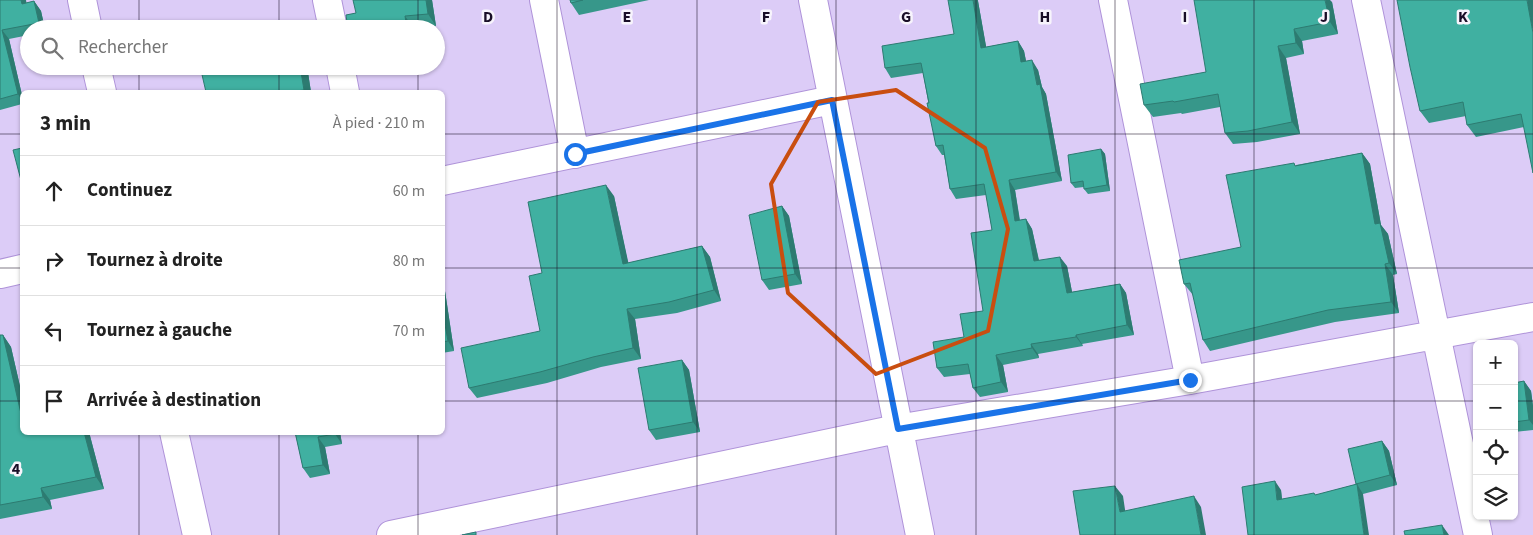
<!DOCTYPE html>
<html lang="fr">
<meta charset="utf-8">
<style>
:root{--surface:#fff;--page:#f2f2f2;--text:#222;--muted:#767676;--line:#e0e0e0}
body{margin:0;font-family:"Source Sans 3",sans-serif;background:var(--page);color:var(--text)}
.controls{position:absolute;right:15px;bottom:15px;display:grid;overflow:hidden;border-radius:8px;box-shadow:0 1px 4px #0004}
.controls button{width:45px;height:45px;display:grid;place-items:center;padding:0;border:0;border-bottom:1px solid var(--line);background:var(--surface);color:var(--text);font:25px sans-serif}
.stop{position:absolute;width:15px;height:15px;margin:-11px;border:4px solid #1a73e8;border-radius:50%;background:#fff}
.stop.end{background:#1a73e8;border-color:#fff;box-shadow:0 1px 5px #0008}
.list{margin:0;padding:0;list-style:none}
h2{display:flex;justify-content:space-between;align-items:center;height:65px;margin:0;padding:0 20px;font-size:21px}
h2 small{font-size:16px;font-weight:400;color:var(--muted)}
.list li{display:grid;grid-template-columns:32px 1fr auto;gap:15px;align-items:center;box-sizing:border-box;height:70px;padding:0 20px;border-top:1px solid var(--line)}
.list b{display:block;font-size:19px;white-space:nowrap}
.list em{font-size:16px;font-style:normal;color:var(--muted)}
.icon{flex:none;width:28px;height:28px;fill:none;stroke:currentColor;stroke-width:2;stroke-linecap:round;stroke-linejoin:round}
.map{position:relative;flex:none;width:1533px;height:535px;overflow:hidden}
.search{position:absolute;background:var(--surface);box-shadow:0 1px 4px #0004;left:20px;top:20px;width:425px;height:55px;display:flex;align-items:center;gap:12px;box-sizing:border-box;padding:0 18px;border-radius:28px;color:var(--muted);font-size:19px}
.panel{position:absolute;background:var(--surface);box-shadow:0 1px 4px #0004;left:20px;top:90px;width:425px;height:345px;border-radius:8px}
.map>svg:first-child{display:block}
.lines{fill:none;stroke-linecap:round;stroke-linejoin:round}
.minor-casing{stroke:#af93d9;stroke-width:30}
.minor{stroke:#fff;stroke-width:28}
.wall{fill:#37978a}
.shaded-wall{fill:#2d7b71}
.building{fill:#40b0a1;stroke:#2d7b71}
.route{stroke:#1a73e8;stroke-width:6}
.marked{fill:none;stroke:#c94e10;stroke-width:4;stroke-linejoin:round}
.grid{fill:none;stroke:#190e27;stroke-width:1;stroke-opacity:0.55}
.grid-label{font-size:16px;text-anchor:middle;font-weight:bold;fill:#190e27;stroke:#f7f4fc;stroke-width:5;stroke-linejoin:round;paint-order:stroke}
</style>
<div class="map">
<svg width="1533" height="535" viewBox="0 0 1533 535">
<rect width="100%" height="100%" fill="#dcccf7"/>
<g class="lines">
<g class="minor-casing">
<path id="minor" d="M82 0 88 29
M327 0 333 29
M544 0 575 154
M813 0 920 535
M1113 0 1190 380
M1366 0 1478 535
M96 66 102 92
M340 66 345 92
M442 181 832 100
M0 274 22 269
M174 432 197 535
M391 535 897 429 1190 380 1533 317"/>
</g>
<use href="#minor" class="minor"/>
</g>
<path class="wall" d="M0 0H26V3L34 1 41 11 45 29H29V35L9 39 22 95V104L0 110Z
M432 0 436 26 414 28 346 15Z
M570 0H649L579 15 571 3Z
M1533 0 1524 127 1476 137 1467 125 1466 116 1429 123 1420 111Z
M978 1 986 47 1018 41 1024 51 1026 61 1038 70 1042 87 1046 94 1062 181 1015 190 1020 220 1026 219 1032 229 1039 260 1067 266 1072 292 1120 284 1126 293 1134 335 1082 344 1083 346 1038 354 1039 358 1003 365 1008 392 980 397 973 388 970 374 944 377 937 368 964 337 983 311 992 230 986 195 956 199 950 189 944 155H942L936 146 923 73 891 78 885 68 954 34Z
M1332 2 1338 34 1302 41 1304 54 1286 58 1300 134 1257 142 1233 144 1225 133 1220 107 1182 114 1181 113 1153 117 1144 105 1206 72Z
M307 66 311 92H206Z
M367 66H380L368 68Z
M1101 149 1105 154 1110 191 1088 194 1084 189V187L1075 188 1071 183Z
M1362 153 1370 164 1381 225 1388 234 1397 274 1393 275 1399 313 1335 322 1210 351 1203 340 1193 295 1184 284 1241 247 1296 165Z
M614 196 628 263 702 246 710 257 721 301 677 313 635 319 641 359 601 367 547 383 477 398 469 388 540 331 542 273Z
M782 206 789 216 802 284 769 290 762 280Z
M442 271 454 351 442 353Z
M0 335H3L11 347 22 395V432H89L104 489 50 500 52 509 0 519Z
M682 360 689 370 700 432 656 440 649 430Z
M1524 381 1531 391 1533 406V430L1514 432V383Z
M295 432H340L342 444 325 447 330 474 310 478 303 468Z
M1382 441 1389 451 1397 485 1363 494 1248 535 1281 490 1282 499 1316 495 1357 484H1356Z"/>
<path class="shaded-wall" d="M21 0H26L28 13 22 4Z
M426 0H432L436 26 428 14Z
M973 0H978V1L988 57 981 48Z
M1325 0H1330L1332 2 1338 34 1330 22Z
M1527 0H1533V33Z
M34 1 41 11 45 29H43L39 23Z
M405 16 414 29H407Z
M1294 29 1302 41 1304 54 1296 43Z
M2 30 9 39 22 95V101L18 94Z
M1018 41 1024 51 1028 71 1021 62Z
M1278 46 1286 58 1300 134 1292 122Z
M1032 60 1038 70 1042 87 1046 94 1062 181 1056 172Z
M300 66H307L311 92H306L304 90Z
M1101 149 1105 154 1110 191 1107 185Z
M1362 153 1370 164 1381 225 1388 234 1397 274 1389 263 1375 224Z
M1009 180 1015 190 1021 230 1015 221Z
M606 185 614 196 631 275 623 264Z
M782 206 789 216 802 284 795 274Z
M1026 219 1032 229 1041 271 1034 261Z
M702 246 710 257 721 301 714 290Z
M1060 257 1067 266 1074 302 1067 293Z
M1385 264 1393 275 1399 313 1391 302Z
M442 271 454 351 448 341 442 308Z
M1120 284 1126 293 1134 335 1127 325Z
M627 309 635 319 641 359 633 348Z
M3 335 11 347 22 395V419Z
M1076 335 1082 344 1083 346 1076 337Z
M1031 344 1038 354 1039 358 1032 348Z
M996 355 1003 365 1008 392 1001 382Z
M682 360 689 370 700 432 693 422Z
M1524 381 1531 391 1533 406V425L1529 420Z
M84 432H89L104 489 96 477Z
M335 432H340L342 444 335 434Z
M318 437 325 447 330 474 323 465Z
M1382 441 1389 451 1397 485 1390 475Z
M1275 481 1281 490 1283 510 1277 500Z
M1357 484 1363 494 1369 535H1364Z
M1115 486 1123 496 1127 523 1120 512Z
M41 488 50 500 52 509 43 497Z
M1194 496 1201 507 1206 535H1201Z
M1442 525 1449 535H1444Z"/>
<path class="building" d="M0 0H21L22 4 34 1 39 23 2 30 18 94 0 99Z
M353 0H426L428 14 405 16 407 29H348L346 15 356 13Z
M570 0H583L571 3Z
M948 0H973L981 48 1018 41 1021 62 1032 60 1037 85 1040 84 1056 172 1009 180 1015 221 1026 219 1034 261 1060 257 1067 293 1120 284 1127 325 1076 335V337L1031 344 1032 348 996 355 1001 382 973 388 968 364 937 368 933 342 964 337 960 314 983 311 971 233 992 230 984 184 950 189 943 145 936 146 927 103H929L921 63 885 68 882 46 954 34Z
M1194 0H1325L1330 22 1294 29 1296 43 1278 46 1292 122 1248 131 1225 133 1218 94 1174 102 1173 101 1144 105 1140 84 1206 72Z
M1397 0H1527L1533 33V173L1521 114 1467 125 1463 102 1420 111 1410 67Z
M294 27V29H281Z
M200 66H300L304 90 288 92H206Z
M22 148V184L13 150Z
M1101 149 1107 185 1084 189 1083 181 1071 183 1068 155Z
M1362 153 1375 224 1380 223 1389 263 1385 264 1391 302 1328 310 1203 340 1190 283 1184 284 1179 260 1241 247 1226 175 1294 163 1295 166Z
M606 185 623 264 702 246 714 290 669 302 627 309 633 348 593 357 540 372 469 388 461 348 540 331 529 276 542 273 528 202Z
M782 206 795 274 762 280 749 215Z
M442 308 448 341 442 342Z
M0 335H3L22 418V417V432H84L96 477 41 488 43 497 0 505Z
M682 360 693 422 649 430 638 368Z
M1524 381 1529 420 1514 422V383Z
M295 432H335V434L318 437 323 465 303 468Z
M1382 441 1390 475 1356 484 1348 449Z
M1275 481 1277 500 1314 493 1315 495 1357 484 1364 535H1248L1242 487Z
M1115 486 1120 512 1194 496 1201 535H1080L1073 491Z
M1442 525 1444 535H1405L1404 531Z
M476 532V535H462Z"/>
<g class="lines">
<path class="route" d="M575 154 832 100 898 429 1190 380"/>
</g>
<path class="marked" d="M896 90 985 148 1008 229 988 331 876 374 788 293 771 184 818 102Z"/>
<path class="grid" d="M139 0V29M279 0V29M418 0V29M557 0V535M697 0V535M836 0V535M976 0V535M1115 0V535M1254 0V535M1394 0V535M139 66V92M279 66V92M418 66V92M0 134H22M442 134H1533M0 268H22M442 268H1533M0 401H22M442 401H1477M1514 401H1533M139 432V535M279 432V535M418 432V535"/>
<g class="grid-label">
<text x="488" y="22">D</text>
<text x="627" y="22">E</text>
<text x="766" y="22">F</text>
<text x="906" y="22">G</text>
<text x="1045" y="22">H</text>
<text x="1185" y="22">I</text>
<text x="1324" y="22">J</text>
<text x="1463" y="22">K</text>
<text x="16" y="474">4</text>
</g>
</svg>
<div class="controls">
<button>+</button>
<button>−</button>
<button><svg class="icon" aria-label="locate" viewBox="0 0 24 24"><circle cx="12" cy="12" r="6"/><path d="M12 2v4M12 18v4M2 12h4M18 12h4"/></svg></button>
<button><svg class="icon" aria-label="layers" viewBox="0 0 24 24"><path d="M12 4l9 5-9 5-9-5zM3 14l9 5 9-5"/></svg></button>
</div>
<div class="stop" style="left:575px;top:154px"></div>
<div class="stop end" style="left:1190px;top:380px"></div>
<div class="search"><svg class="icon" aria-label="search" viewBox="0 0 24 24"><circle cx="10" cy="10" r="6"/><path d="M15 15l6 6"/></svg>Rechercher</div>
<section class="panel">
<h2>3 min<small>À pied · 210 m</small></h2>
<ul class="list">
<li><svg class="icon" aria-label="ahead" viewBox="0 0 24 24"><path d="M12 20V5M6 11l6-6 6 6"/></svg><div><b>Continuez</b></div><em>60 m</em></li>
<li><svg class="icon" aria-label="right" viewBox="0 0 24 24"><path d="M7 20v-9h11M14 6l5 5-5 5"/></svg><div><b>Tournez à droite</b></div><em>80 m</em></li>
<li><svg class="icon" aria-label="left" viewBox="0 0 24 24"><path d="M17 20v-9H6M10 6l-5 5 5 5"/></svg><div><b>Tournez à gauche</b></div><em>70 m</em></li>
<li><svg class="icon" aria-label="arrive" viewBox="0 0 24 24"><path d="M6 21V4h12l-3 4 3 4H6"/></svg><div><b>Arrivée à destination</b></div></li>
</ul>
</section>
</div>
